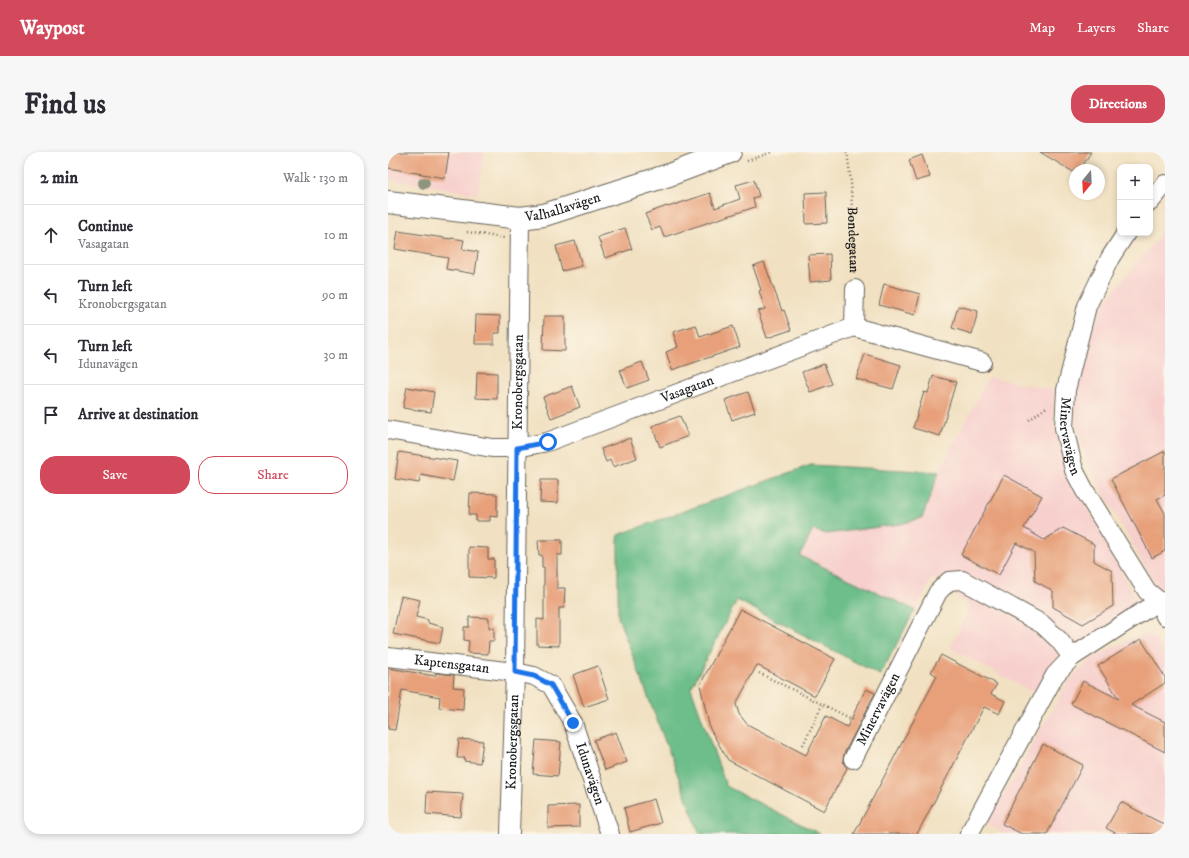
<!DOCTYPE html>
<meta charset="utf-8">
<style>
:root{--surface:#fff;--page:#f7f7f7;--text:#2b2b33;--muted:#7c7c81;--line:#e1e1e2;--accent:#d1495b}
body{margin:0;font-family:"IM FELL DW Pica",serif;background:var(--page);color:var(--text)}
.controls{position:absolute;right:12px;top:12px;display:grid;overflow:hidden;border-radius:8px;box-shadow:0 2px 6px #0003}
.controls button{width:36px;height:36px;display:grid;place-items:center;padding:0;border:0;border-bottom:1px solid var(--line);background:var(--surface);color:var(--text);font:20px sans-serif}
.compass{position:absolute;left:681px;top:12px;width:36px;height:36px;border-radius:50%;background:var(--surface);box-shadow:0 2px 6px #0003;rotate:198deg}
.stop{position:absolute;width:12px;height:12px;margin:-9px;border:3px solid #1a73e8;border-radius:50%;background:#fff}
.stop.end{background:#1a73e8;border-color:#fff;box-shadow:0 1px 4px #0008}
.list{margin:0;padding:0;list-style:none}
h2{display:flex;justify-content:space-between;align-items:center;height:52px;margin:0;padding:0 16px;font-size:17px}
h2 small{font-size:13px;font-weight:400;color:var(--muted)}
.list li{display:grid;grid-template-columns:26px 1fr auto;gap:12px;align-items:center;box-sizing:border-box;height:60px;padding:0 16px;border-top:1px solid var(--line)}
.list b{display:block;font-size:15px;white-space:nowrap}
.list p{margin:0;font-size:13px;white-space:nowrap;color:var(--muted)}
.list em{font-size:13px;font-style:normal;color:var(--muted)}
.actions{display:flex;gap:8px;padding:12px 16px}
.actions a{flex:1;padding:9px 0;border:1px solid var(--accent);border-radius:16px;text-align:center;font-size:14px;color:var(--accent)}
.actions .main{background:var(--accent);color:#fff}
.icon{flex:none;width:22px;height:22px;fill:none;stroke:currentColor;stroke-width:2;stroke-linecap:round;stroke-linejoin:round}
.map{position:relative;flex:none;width:777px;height:682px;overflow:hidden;border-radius:16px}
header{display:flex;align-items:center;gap:24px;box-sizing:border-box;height:56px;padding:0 20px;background:var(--accent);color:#fff}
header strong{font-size:19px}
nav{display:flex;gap:22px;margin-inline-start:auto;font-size:14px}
.intro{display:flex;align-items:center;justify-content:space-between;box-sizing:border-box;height:96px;padding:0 24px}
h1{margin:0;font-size:28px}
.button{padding:10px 18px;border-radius:16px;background:var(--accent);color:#fff;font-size:14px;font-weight:700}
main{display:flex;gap:24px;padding:0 24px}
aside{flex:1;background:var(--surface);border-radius:16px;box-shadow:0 2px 6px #0003}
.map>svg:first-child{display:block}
.built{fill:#f7d0cd}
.forest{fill:#6dbe8a;stroke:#446d53}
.building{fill:#e7a07a}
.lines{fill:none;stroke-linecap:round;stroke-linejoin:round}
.street-casing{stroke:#676156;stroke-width:20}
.secondary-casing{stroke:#676156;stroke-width:24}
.path{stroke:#676156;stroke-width:2.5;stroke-dasharray:1 3;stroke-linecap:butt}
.street{stroke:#fff;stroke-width:18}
.secondary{stroke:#fff;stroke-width:22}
.tree{fill:#8d957d}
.route{stroke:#1a73e8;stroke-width:5}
.labels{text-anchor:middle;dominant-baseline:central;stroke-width:3.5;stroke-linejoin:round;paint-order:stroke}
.street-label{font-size:14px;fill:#1c1c1c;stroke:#fcf5e5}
</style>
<header>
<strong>Waypost</strong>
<nav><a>Map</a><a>Layers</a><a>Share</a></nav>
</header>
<div class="intro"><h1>Find us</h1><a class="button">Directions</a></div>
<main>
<aside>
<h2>2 min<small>Walk · 130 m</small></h2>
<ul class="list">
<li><svg class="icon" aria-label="ahead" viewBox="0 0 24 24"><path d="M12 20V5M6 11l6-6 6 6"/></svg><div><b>Continue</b><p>Vasagatan</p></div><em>10 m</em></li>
<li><svg class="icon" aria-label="left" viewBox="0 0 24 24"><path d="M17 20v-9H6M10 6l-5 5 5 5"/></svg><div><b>Turn left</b><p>Kronobergsgatan</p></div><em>90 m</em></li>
<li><svg class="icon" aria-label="left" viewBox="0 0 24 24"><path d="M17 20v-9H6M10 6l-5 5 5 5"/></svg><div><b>Turn left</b><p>Idunavägen</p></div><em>30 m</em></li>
<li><svg class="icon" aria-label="arrive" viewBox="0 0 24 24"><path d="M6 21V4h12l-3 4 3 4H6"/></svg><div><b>Arrive at destination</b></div></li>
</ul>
<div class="actions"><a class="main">Save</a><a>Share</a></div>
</aside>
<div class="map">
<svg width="777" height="682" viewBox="0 0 777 682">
<rect width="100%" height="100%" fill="#fcf5e5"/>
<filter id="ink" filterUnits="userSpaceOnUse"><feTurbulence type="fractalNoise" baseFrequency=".025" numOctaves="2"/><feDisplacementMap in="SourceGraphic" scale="8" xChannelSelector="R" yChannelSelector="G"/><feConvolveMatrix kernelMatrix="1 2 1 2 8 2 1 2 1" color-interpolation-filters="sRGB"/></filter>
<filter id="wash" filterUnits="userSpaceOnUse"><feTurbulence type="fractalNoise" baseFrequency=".012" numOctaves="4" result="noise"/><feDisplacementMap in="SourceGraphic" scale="16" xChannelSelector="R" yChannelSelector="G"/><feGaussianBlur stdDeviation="0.9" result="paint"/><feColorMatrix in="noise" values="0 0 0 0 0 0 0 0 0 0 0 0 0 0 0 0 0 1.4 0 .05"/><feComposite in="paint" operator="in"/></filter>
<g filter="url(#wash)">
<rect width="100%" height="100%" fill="#f1e1c2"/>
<path class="built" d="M0 0H96L90 42 0 27Z
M777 72V451L698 310 686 260 695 200 716 150 766 91Z
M601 225 668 239 665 271 699 354 750 451 736 467 692 490 668 508 646 541 562 496 582 455 545 425 527 458 412 404 425 378 438 382 512 372 534 366 551 320Z
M758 481 770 489 777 507V682H617L599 672 681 528 707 504Z"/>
<path class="forest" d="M423 313 551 320 534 366 512 372 438 382 425 378 412 404 527 458 492 523 349 448 303 536 338 634 432 682H312L230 465V383Z"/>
<g id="blocks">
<path class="building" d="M0 0H61L57 26 0 16Z
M652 0H703L692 18H687V21Z
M534 3 542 25 528 29 521 8Z
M366 28 371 44 365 46 367 55 276 85 272 75 264 78 257 62 279 54 280 55 322 41 327 56 352 47 348 33Z
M438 40 439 71 418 72 417 41Z
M237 76 244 97 217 106 210 85Z
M10 79 63 87V86L76 88 74 97 90 100 87 122 58 117 60 106 7 97Z
M187 89 194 114 174 119 168 94Z
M442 102 443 128 422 130 420 103Z
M376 110 394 159 396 158 403 178 379 186 370 159 377 157 371 139 373 138 365 114Z
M496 132 532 142 527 163 491 153Z
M570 154 590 159 584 182 564 176Z
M88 163 112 164V181H106V192H87Z
M156 164H177V199L155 198Z
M308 173 312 185 345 174 352 195 284 218 278 200 290 195 285 180Z
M477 202 513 213 505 237 468 227Z
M254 210 261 228 239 236 232 218Z
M436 212 444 232 422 240 414 220Z
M89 220 109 221V247L88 246Z
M545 224 568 230 552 284 525 276 536 240 540 241Z
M184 234 192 255 163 266 155 245Z
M19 235 46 240 43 260 15 256Z
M360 240 367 260 344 268 337 248Z
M292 264 300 284 272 295 264 274Z
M242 286 249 306 225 315 222 308 218 310 213 297Z
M777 299V343L769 347 777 361V399L764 406 723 327Z
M11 300 69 309 65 329 33 323 31 331 7 327Z
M616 323 654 344 636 376 656 388 675 376 706 392V409L724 419 725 454 695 472 665 455V439L647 429 646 400 628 391 611 423 573 403Z
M153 328H170V351L152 350Z
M82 341 109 342V365L102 364V369H88V363H81Z
M150 388H174V403H169V436H177L176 456H171V494L149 493V467L156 468V415H154V403H151Z
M81 395 100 396V407H106V426L81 425Z
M13 444 32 448 28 465 40 468V471L55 475 52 491 5 482Z
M352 457 447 507 427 544 369 513 348 552 351 562 359 572 418 603 438 564 459 575 478 537 487 541 456 602 455 608 456 612 459 616 436 659 340 608 322 577 312 533Z
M81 465 101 466V476H106V489H101L100 502 80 501 81 489 76 488V475H81Z
M753 487 777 525V531L743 553 777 570V600L683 552 695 529 731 547 710 514Z
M553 503 609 532 603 542 617 549 611 562 596 555 529 682H466L549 524 543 520Z
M210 514 221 547 196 555 185 523Z
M0 516 47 524 48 521 66 523 65 535 76 536 75 558 51 556 52 545 14 538 7 578 0 577Z
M228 580 239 610 217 618 206 588Z
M71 587 95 589 92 611 76 609 77 606H69Z
M148 588 173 590 170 624 145 622Z
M655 592 695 613 659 682H634L614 672Z
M39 640 75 642 73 665 38 662Z
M266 647 273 671 242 680 236 656Z
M733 650 777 673V682H729L718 676Z
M191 653V675L160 676V654Z"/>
</g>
</g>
<g filter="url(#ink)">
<use href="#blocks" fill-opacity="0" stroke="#676156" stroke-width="1"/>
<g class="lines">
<g class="street-casing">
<g id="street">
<path d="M762 50 777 32"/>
<path id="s2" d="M738 81 722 106 699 154 678 238 676 276 686 318 697 339 759 439 771 449 777 464"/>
<path d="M466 175 467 137"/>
<path id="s3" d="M0 278 104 296H129L159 290 466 175 594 210"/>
<path id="s4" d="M0 505 127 520 146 524 163 533 185 571 222 682"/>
<path id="s5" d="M465 607 550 440 561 429 574 428 654 472 671 488 684 505"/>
<path id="s6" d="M122 682 127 520 132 66"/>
<path d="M581 682 667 523 684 505 771 449"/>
</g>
</g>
<g class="secondary-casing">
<g id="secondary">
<path id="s7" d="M0 50 132 66 156 63 281 23 342 0"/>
</g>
</g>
<g class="path">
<path id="s1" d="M459 0 463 30 466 121"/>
<path d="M359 9 384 0"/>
<path d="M79 80 116 86"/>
<path d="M641 268 660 254"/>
<path d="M371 521 466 568"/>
<path d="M415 593 434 553"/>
</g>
<use href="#street" class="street"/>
<use href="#secondary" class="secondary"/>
</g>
<circle class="tree" cx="36" cy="31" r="6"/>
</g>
<g class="lines" filter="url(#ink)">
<path class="route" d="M160 290 129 296 127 520 146 524 163 533 185 571"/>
</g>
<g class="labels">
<g class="street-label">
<text stroke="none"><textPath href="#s7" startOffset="177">Valhallavägen</textPath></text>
<text stroke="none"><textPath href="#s1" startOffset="88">Bondegatan</textPath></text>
<text stroke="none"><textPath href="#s6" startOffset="452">Kronobergsgatan</textPath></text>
<text stroke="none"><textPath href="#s3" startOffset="311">Vasagatan</textPath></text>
<text stroke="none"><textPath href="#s2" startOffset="216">Minervavägen</textPath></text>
<text stroke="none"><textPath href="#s4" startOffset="64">Kaptensgatan</textPath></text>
<text stroke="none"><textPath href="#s5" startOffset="56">Minervavägen</textPath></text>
<text stroke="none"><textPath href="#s6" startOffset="92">Kronobergsgatan</textPath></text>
<text stroke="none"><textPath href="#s4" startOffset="264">Idunavägen</textPath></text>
</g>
</g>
</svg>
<div class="controls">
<button>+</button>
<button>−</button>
</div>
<svg class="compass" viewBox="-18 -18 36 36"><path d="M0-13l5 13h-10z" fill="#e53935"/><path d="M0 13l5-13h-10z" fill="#7c7c81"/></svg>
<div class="stop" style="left:160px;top:290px"></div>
<div class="stop end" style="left:185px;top:571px"></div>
</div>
</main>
